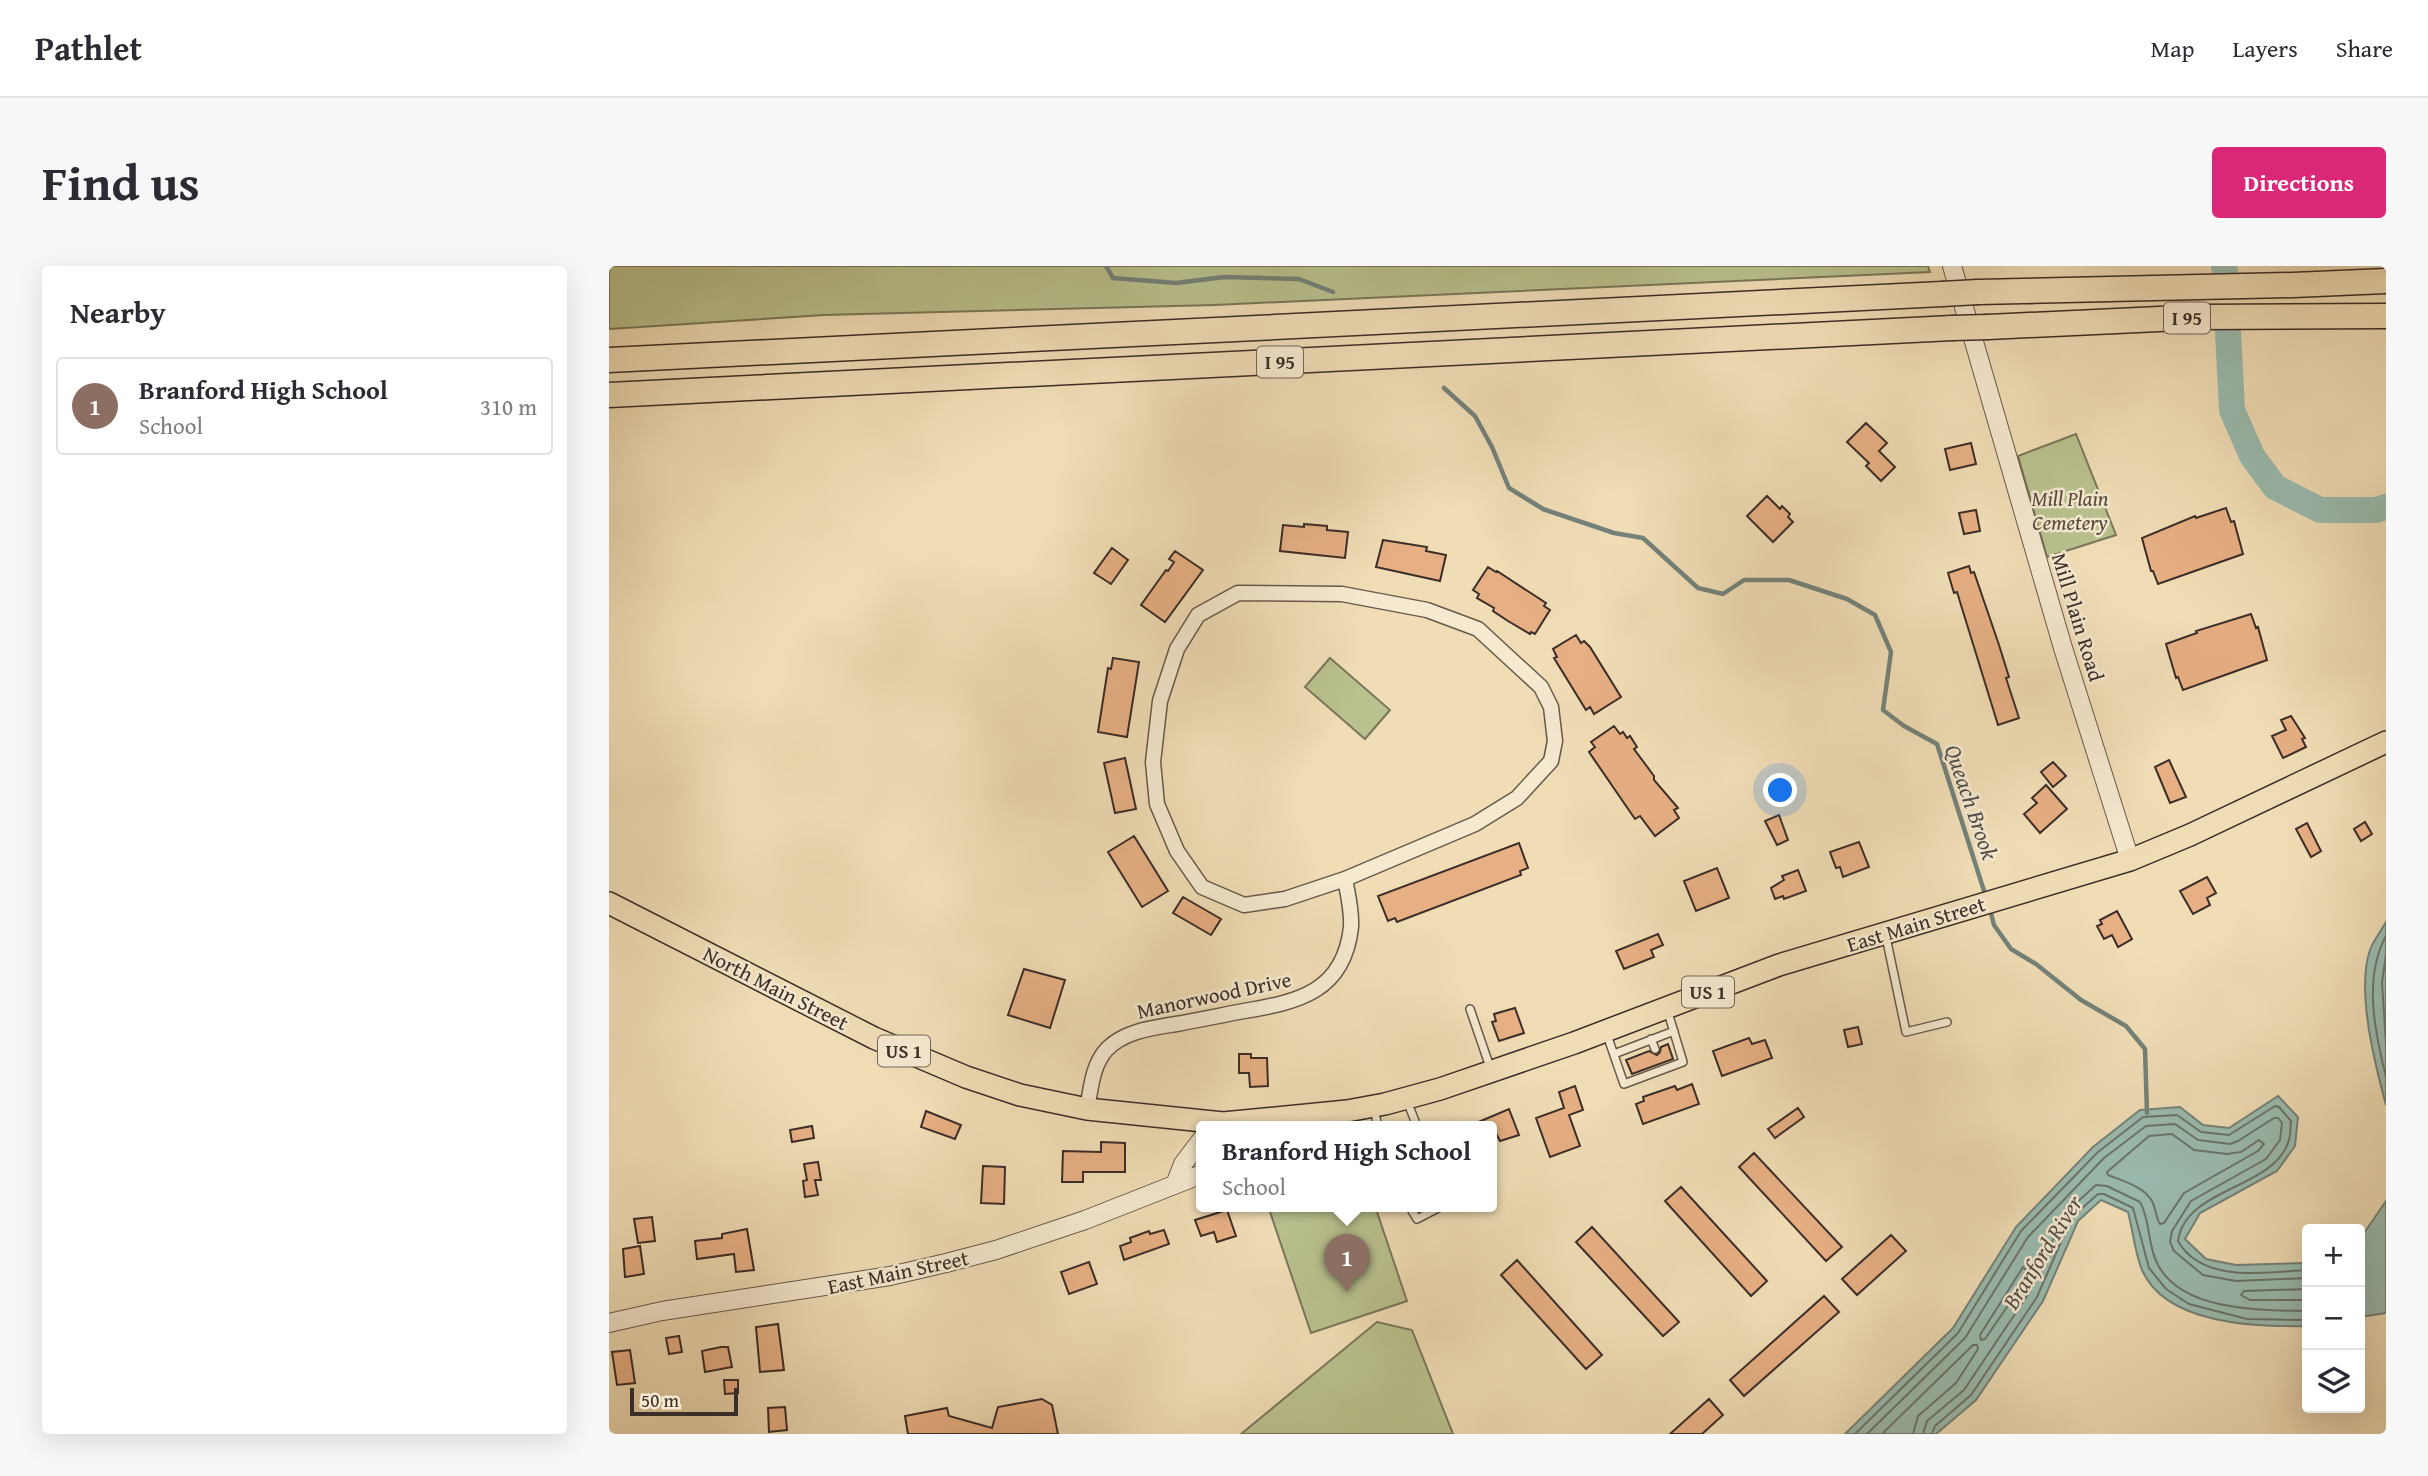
<!DOCTYPE html>
<meta charset="utf-8">
<style>
:root{--surface:#fff;--page:#f7f7f7;--text:#2b2b33;--muted:#7c7c81;--line:#e1e1e2;--accent:#db2777}
body{margin:0;font-family:"Gentium Book Plus",serif;background:var(--page);color:var(--text)}
.controls{position:absolute;right:21px;bottom:21px;display:grid;overflow:hidden;border-radius:7px;box-shadow:0 7px 28px #0002}
.controls button{width:63px;height:63px;display:grid;place-items:center;padding:0;border:0;border-bottom:2px solid var(--line);background:var(--surface);color:var(--text);font:35px sans-serif}
.scale{position:absolute;left:21px;bottom:18px;width:108px;box-sizing:border-box;padding-left:7px;border:4px solid #3b2d27;border-top:0;font-size:19px;line-height:24px;white-space:nowrap;color:#3b2d27;-webkit-text-stroke:5px #f5e9d0;paint-order:stroke}
.you{position:absolute;left:1172px;top:525px;width:24px;height:24px;margin:-18px;border:5px solid #fff;border-radius:50%;background:#1a73e8;box-shadow:0 0 0 10px #1a73e833}
.badge{display:grid;place-items:center;width:46px;height:46px;border-radius:50%;background:var(--accent);color:#fff;font-size:23px;font-weight:700}
.pin{position:absolute;translate:-50% -58px;filter:drop-shadow(0 2px 4px #0008)}
.pin::after{content:'';position:absolute;top:37px;width:24px;height:21px;background:inherit;clip-path:polygon(0 0,100% 0,50% 100%)}
.popup{position:absolute;left:587px;top:855px;width:301px;height:91px;box-sizing:border-box;display:grid;place-content:center;border-radius:7px;background:var(--surface);filter:drop-shadow(0 2px 5px #0005);font-size:23px;white-space:nowrap;color:var(--muted)}
.popup b{font-size:26px;color:var(--text)}
.popup::after{content:'';position:absolute;left:50%;top:100%;margin-left:-14px;border:14px solid transparent;border-top-color:var(--surface)}
.list{margin:0;padding:0;list-style:none}
h2{display:flex;justify-content:space-between;align-items:center;height:91px;margin:0;padding:0 28px;font-size:30px}
h2 small{font-size:23px;font-weight:400;color:var(--muted)}
.list li{display:grid;grid-template-columns:46px 1fr auto;gap:21px;align-items:center;box-sizing:border-box;height:98px;margin:0 14px 14px;padding:0 14px;border:2px solid var(--line);border-radius:7px}
.list b{display:block;font-size:26px;white-space:nowrap}
.list p{margin:0;font-size:23px;white-space:nowrap;color:var(--muted)}
.list em{font-size:23px;font-style:normal;color:var(--muted)}
.icon{flex:none;width:38px;height:38px;fill:none;stroke:currentColor;stroke-width:2;stroke-linecap:round;stroke-linejoin:round}
.map{position:relative;flex:none;width:1777px;height:1168px;overflow:hidden;border-radius:7px}
header{display:flex;align-items:center;gap:42px;box-sizing:border-box;height:98px;padding:0 35px;background:var(--surface);border-bottom:2px solid var(--line)}
header strong{font-size:33px}
nav{display:flex;gap:38px;margin-inline-start:auto;font-size:24px}
.intro{display:flex;align-items:center;justify-content:space-between;box-sizing:border-box;height:168px;padding:0 42px}
h1{margin:0;font-size:49px}
.button{padding:18px 32px;border-radius:7px;background:var(--accent);color:#fff;font-size:24px;font-weight:700}
main{display:flex;gap:42px;padding:0 42px}
aside{flex:1;background:var(--surface);border-radius:7px;box-shadow:0 7px 28px #0002}
.map>svg:first-child{display:block}
.green{fill:#b9c18e;stroke:#7a775a;stroke-width:2}
.water{fill:#9abbaf;stroke:#748279;stroke-width:2}
.lines{fill:none;stroke-linecap:round;stroke-linejoin:round}
.shore{stroke:#6a746b;stroke-width:2}
.stream{stroke:#748279;stroke-width:4.5}
.river{stroke:#9abbaf;stroke-width:26}
.building{fill:#e7b084;stroke:#3b2d27;stroke-width:2}
.service-casing{stroke:#68594b;stroke-width:10}
.minor-casing{stroke:#68594b;stroke-width:17}
.tertiary-casing{stroke:#68594b;stroke-width:20}
.primary-casing{stroke:#3b2d27;stroke-width:24}
.motorway-casing{stroke:#3b2d27;stroke-width:27}
.service{stroke:#f5e9d0;stroke-width:7}
.minor{stroke:#f5e9d0;stroke-width:14}
.tertiary{stroke:#f5e9d0;stroke-width:18}
.primary{stroke:#f0ddb6;stroke-width:21}
.motorway{stroke:#f0ddb6;stroke-width:24}
.motorway-bridge-casing{stroke:#3b2d27;stroke-width:27;stroke-linecap:butt}
.motorway-bridge{stroke:#f0ddb6;stroke-width:24}
.labels{text-anchor:middle;dominant-baseline:central;stroke-width:5;stroke-linejoin:round;paint-order:stroke}
.shield{fill:#f5e9d0;stroke:#73655a;stroke-width:2}
.shield-label{font-size:19px;font-weight:bold;fill:#3b2d27}
.park-label{font-size:21px;font-style:italic;fill:#544b3c;stroke:#f5e9d0}
.street-label{font-size:21px;fill:#3b2d27;stroke:#f5e9d0}
.water-label{font-size:23px;font-style:italic;fill:#535049;stroke:#f5e9d0}
</style>
<header>
<strong>Pathlet</strong>
<nav><a>Map</a><a>Layers</a><a>Share</a></nav>
</header>
<div class="intro"><h1>Find us</h1><a class="button">Directions</a></div>
<main>
<aside>
<h2>Nearby<small></small></h2>
<ul class="list">
<li><span class="badge" style="background:#8d6e63">1</span><div><b>Branford High School</b><p>School</p></div><em>310 m</em></li>
</ul>
</aside>
<div class="map">
<svg width="1777" height="1168" viewBox="0 0 1777 1168">
<rect width="100%" height="100%" fill="#f0ddb6"/>
<filter id="stains"><feTurbulence type="fractalNoise" baseFrequency=".00286" numOctaves="4"/><feColorMatrix values="0 0 0 0 .2 0 0 0 0 .09 0 0 0 0 .02 0 0 0 .5 -.17"/></filter>
<radialGradient id="worn" r=".72"><stop offset=".6" stop-color="#630" stop-opacity="0"/><stop offset="1" stop-color="#630" stop-opacity=".3"/></radialGradient>
<path class="green" d="M0 0H1319L1321 6 606 39 215 49 0 63Z
M1467 168 1507 269 1438 291 1409 190Z
M721 392 781 444 756 473 696 421Z
M659 940H766L798 1035 702 1067Z
M768 1056 803 1064 844 1168H632Z"/>
<path class="water" d="M1777 656V839C1766 798 1747 725 1761 684 1764 675 1772 665 1777 656Z
M1669 830 1689 851 1686 880 1668 905 1591 947 1576 973 1597 993 1627 999 1698 997V1060C1648 1061 1557 1059 1533 1004 1526 987 1524 965 1519 946L1492 934 1469 955 1434 1035 1367 1134 1327 1168H1236L1344 1062 1407 961 1484 881 1531 844 1571 841 1594 859 1620 862Z
M1777 935V1047L1751 1051V973Z"/>
<g class="lines">
<path class="shore" d="M1777 670C1754 712 1766 767 1777 811
M1777 688 1773 717 1777 777
M1563 868 1585 884 1618 888 1632 886 1650 874 1655 878 1649 885 1575 927 1555 957 1551 958C1547 952 1547 944 1544 937 1537 921 1514 915 1499 909L1498 906 1540 870Z
M1414 1001 1418 1005 1411 1022 1376 1073 1372 1074 1371 1069Z
M1698 1023 1635 1025 1632 1029 1641 1034H1698
M1246 1168 1349 1067 1412 965 1489 886 1534 851 1568 849 1592 866 1620 869 1666 840 1670 841 1682 855C1681 862 1682 870 1679 877 1663 923 1576 922 1569 975 1593 1018 1657 1006 1698 1004
M1258 1168 1356 1072 1419 971 1495 892 1537 860 1566 858 1589 874 1621 878 1629 875 1665 852H1669L1673 857 1671 874 1657 893 1582 935 1563 965 1561 976 1565 985 1594 1009 1627 1015 1698 1012
M1273 1168 1364 1079H1368L1369 1083 1347 1117 1309 1150 1304 1168
M1314 1168 1318 1155 1355 1124 1420 1027 1456 947 1487 919 1498 920 1531 936C1542 955 1538 980 1549 999 1574 1046 1653 1044 1698 1045
M1323 1168 1326 1160 1362 1129 1428 1031 1463 951 1489 928H1495L1524 942 1540 1002 1557 1023 1580 1038 1638 1053 1698 1054"/>
<path class="stream" d="M497 0 504 12 567 17 615 11 690 13 724 26
M835 122 866 150 883 181 900 222 934 243 1005 267 1034 272 1089 322 1114 328 1135 314H1180L1238 333 1266 349 1282 386 1274 444 1295 460 1328 478 1377 631
M1381 643 1385 659 1402 683 1427 698 1472 734 1517 760 1536 783 1538 847"/>
<path class="river" d="M1615 0 1616 6
M1619 66 1623 144 1643 190 1666 221 1711 244H1767L1777 241"/>
</g>
<path class="building" d="M1257 157 1278 177 1270 185 1286 201 1272 215 1257 200 1260 197 1238 176Z
M1362 177 1367 198 1341 204 1336 183Z
M1158 230 1171 243 1173 240 1181 248 1179 251 1184 256 1164 276 1138 250Z
M1617 242 1622 256 1625 255 1634 288 1549 318 1544 305H1542L1533 272 1586 250 1587 252Z
M1367 244 1371 265 1355 268 1350 247Z
M695 258 718 260V264L739 266 736 292 671 285 674 259 695 261Z
M774 274 818 281 817 285 837 289 831 315 767 301Z
M503 282 519 294 502 318 485 307Z
M566 285 594 304 556 356 532 339 557 304 559 305 565 296 560 293Z
M1360 300 1362 307 1365 306 1390 379 1400 411 1397 412 1410 452 1389 459 1348 326 1345 327 1339 307Z
M879 301 887 306 888 305 937 337 935 340 941 344 926 368 922 366 921 368 899 355 884 345 885 342 868 332 870 328 864 324Z
M1642 348 1647 362 1649 361 1658 394 1574 424 1569 411 1567 412 1557 378 1588 367 1587 365Z
M967 369 972 377 975 375 981 381 1012 431 985 448 981 441 977 444 945 392 948 391 944 383Z
M504 392 530 396 518 471 489 466 499 402 502 403Z
M1682 450 1696 472 1693 473 1697 481 1674 492 1663 470 1677 464 1672 454Z
M1005 460 1011 468 1014 466 1018 472 1021 470 1028 481 1025 483 1045 510V514L1069 542 1065 544 1070 552 1046 570 1031 550 1026 553 980 486 986 481 982 476Z
M516 492 527 543 506 547 495 497Z
M1560 494 1577 531 1561 537 1546 501Z
M1444 496 1457 510 1444 521 1432 506Z
M1437 519 1458 543 1431 567 1415 548 1428 537 1423 532Z
M1170 549 1179 574 1168 579 1156 555Z
M1756 556 1763 568 1752 575 1745 563Z
M1698 557 1712 585 1702 591 1687 563Z
M525 570 559 625 533 641 499 586Z
M1250 576 1260 601 1234 611 1231 601 1227 602 1221 586Z
M910 577 919 602 911 605 912 609 788 656 786 652 779 655 769 630Z
M1108 602 1120 632 1087 645 1075 615Z
M1189 604 1197 625 1175 633 1174 630 1166 633 1162 622 1175 614 1173 610Z
M1598 611 1607 627 1598 632 1601 639 1584 648 1571 625Z
M574 631 612 653 602 669 564 647Z
M1508 645 1523 673 1509 681 1503 669 1495 673 1488 660 1493 658 1491 654Z
M1049 668 1054 679 1042 684 1045 691 1015 703 1007 685Z
M415 703 456 714 441 762 399 749Z
M906 742 915 767 890 775 883 756 887 755 885 748Z
M1249 761 1253 778 1239 781 1235 764Z
M1140 772 1143 778 1156 774 1163 792 1113 810 1104 785Z
M1059 778 1064 793 1023 808 1017 794 1040 785 1048 789 1051 786 1052 781Z
M630 788H642V792H658L659 820 641 821 640 807H630Z
M1083 818 1090 838 1034 858 1027 838 1035 835 1034 831 1066 820 1068 824Z
M966 820 974 844 960 849 971 880 941 891 927 852 955 842 950 826Z
M1189 842 1195 851 1166 872 1159 863Z
M900 843 910 869 891 875 883 860H860Z
M317 845 352 859 346 873 312 861Z
M203 860 205 872 183 876 181 864Z
M492 876 516 877V906H474V916H453L454 885 492 886Z
M1145 887 1233 981 1217 995 1130 901Z
M209 896 212 914H206L209 929 196 931 194 915 198 914 195 898Z
M374 900 396 901 395 938 372 937Z
M1072 921 1158 1015 1142 1030 1056 935Z
M618 944 627 970 608 976 605 966 592 970 586 954Z
M43 951 46 975 29 977 25 953Z
M983 961 1070 1056 1054 1070 967 976Z
M138 963 145 1004 127 1006 125 988 88 993 86 975 113 972V968Z
M555 964 560 978 515 994 511 980 522 976 521 972 540 965 541 968Z
M1282 969 1297 985 1248 1029 1233 1013Z
M31 980 35 1008 16 1011 14 983Z
M908 994 993 1089 977 1103 892 1009Z
M480 996 488 1018 460 1028 452 1006Z
M1215 1030 1230 1046 1135 1130 1121 1114Z
M169 1058 175 1104 151 1106 147 1061Z
M70 1070 73 1086 60 1088 57 1072Z
M112 1081H119L123 1101 96 1106 93 1085Z
M21 1084 26 1117 8 1119 3 1086Z
M115 1114H129V1127L116 1128Z
M433 1133 443 1139 449 1168H299L296 1150 338 1142 340 1150 383 1162 389 1141Z
M1100 1133 1114 1149 1093 1168H1061Z
M176 1141 178 1164 160 1166 159 1142Z"/>
<g class="lines">
<g class="service-casing">
<path id="service" d="M1277 671 1297 766 1338 756
M861 743 882 804
M997 766 1015 818 1074 796 1058 743
M1042 773 1046 783
M1005 788 1065 765
M798 835 808 860
M765 844 769 860
M800 940 808 953 833 940"/>
</g>
<g class="minor-casing">
<path id="minor" d="M478 843C482 823 483 799 498 783 516 765 543 762 567 758 590 754 613 749 635 745 689 736 735 726 742 661 743 645 739 629 736 613L866 558 908 532 942 495 946 475 942 441 932 421 869 363 818 344 733 328 629 327 589 349 568 383 551 435 544 496 548 538 568 585 593 621 635 639 676 633 736 613"/>
</g>
<g class="tertiary-casing">
<path id="tertiary" d="M1343 0 1454 382 1521 594
M567 916 574 898 593 873
M0 1057 53 1045 281 1010 337 997 387 984 476 954 593 908"/>
</g>
<g class="primary-casing">
<path id="primary" d="M0 637 265 772 357 811 411 829 478 843 614 857 738 845 776 838 831 823 965 777 1170 699 1521 594 1581 569 1777 476"/>
</g>
<g class="motorway-casing">
<path id="motorway" d="M1369 26 1684 19 1777 15
M1379 61 1592 51 1777 50
M0 94 1333 28
M0 129 1343 62"/>
</g>
<use href="#service" class="service"/>
<use href="#minor" class="minor"/>
<use href="#tertiary" class="tertiary"/>
<use href="#primary" class="primary"/>
<use href="#motorway" class="motorway"/>
<g class="motorway-bridge-casing">
<path id="motorway-bridge" d="M1333 28 1369 26
M1343 62 1379 61"/>
</g>
<use href="#motorway-bridge" class="motorway-bridge"/>
</g>
<g class="labels">
<g class="shield">
<rect x="1555" y="36.5" width="46" height="31" rx="5"/>
<rect x="648" y="80.5" width="46" height="31" rx="5"/>
<rect x="1073" y="710.5" width="52" height="31" rx="5"/>
<rect x="269" y="769.5" width="52" height="31" rx="5"/>
</g>
<g class="shield-label">
<text x="1578" y="52">I 95</text>
<text x="671" y="96">I 95</text>
<text x="1099" y="726">US 1</text>
<text x="295" y="785">US 1</text>
</g>
<g class="park-label">
<text x="1461" y="232">Mill Plain<tspan x="1461" dy="24">Cemetery</tspan></text>
</g>
<g class="street-label">
<text transform="translate(1469 351) rotate(73)">Mill Plain Road</text>
<text transform="translate(1307 658) rotate(-17)">East Main Street</text>
<text transform="translate(167 722) rotate(27)">North Main Street</text>
<text transform="translate(605 729) rotate(-12)">Manorwood Drive</text>
<text transform="translate(289 1006) rotate(-12)">East Main Street</text>
</g>
<g class="water-label">
<text transform="translate(1363 536) rotate(71)">Queach Brook</text>
<text transform="translate(1433 986) rotate(-58)">Branford River</text>
</g>
</g>
<rect width="100%" height="100%" filter="url(#stains)"/>
<rect width="100%" height="100%" fill="url(#worn)"/>
</svg>
<div class="controls">
<button>+</button>
<button>−</button>
<button><svg class="icon" aria-label="layers" viewBox="0 0 24 24"><path d="M12 4l9 5-9 5-9-5zM3 14l9 5 9-5"/></svg></button>
</div>
<div class="scale">50 m</div>
<div class="you"></div>
<div class="pin badge" style="left:738px;top:1026px;background:#8d6e63">1</div>
<div class="popup"><b>Branford High School</b>School</div>
</div>
</main>
